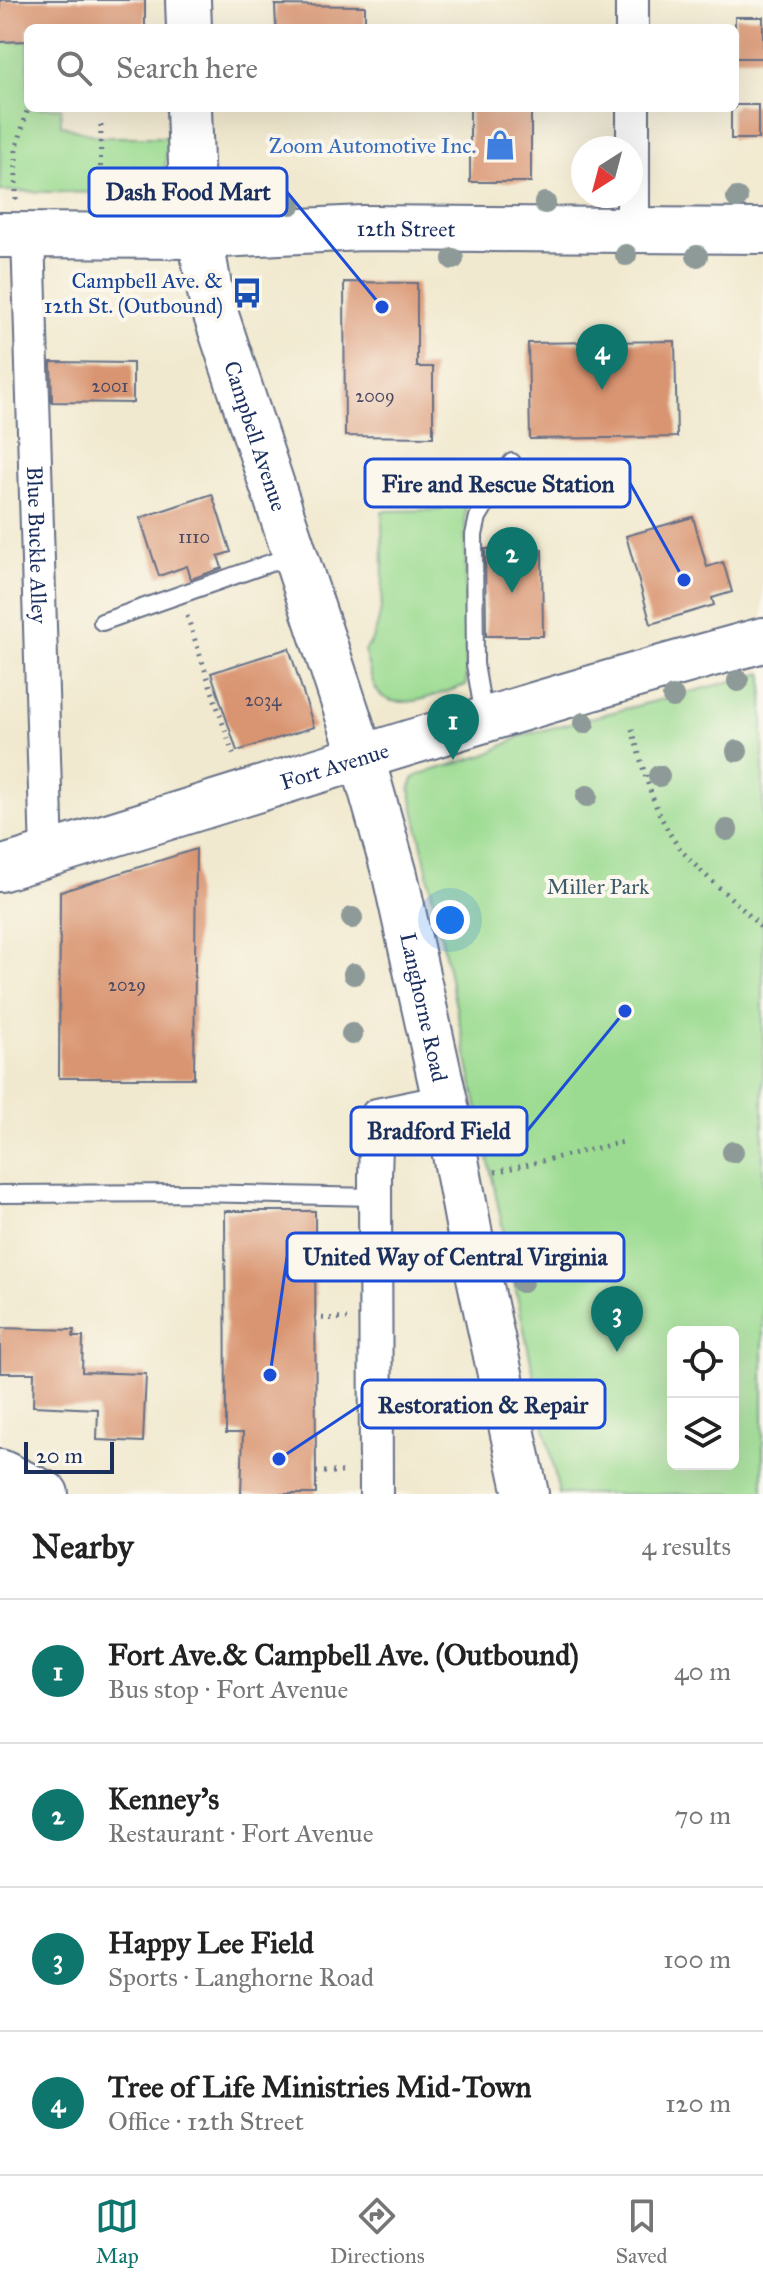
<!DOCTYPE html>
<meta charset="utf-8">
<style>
:root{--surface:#fff;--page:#f6f6f6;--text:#222;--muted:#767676;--line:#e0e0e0;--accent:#0f766e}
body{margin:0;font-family:"IM FELL Great Primer",serif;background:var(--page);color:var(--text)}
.controls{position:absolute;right:24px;bottom:24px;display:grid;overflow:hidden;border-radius:12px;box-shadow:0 8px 32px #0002}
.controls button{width:72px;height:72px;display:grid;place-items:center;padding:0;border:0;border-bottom:2px solid var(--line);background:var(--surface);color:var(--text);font:40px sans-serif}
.compass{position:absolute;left:571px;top:136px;width:72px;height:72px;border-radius:50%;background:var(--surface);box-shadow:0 8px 32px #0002;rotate:216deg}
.scale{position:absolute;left:24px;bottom:20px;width:90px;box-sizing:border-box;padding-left:8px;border:4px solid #1b2f5e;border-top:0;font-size:22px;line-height:28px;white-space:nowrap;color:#1b2f5e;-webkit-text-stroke:6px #fbf7ec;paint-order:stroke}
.you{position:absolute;left:450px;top:920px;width:28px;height:28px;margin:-20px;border:6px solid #fff;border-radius:50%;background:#1a73e8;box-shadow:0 0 0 12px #1a73e833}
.badge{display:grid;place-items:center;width:52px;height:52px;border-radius:50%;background:var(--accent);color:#fff;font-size:26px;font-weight:700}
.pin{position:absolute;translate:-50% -66px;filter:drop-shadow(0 2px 4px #0008)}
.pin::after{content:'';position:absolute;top:42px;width:28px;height:24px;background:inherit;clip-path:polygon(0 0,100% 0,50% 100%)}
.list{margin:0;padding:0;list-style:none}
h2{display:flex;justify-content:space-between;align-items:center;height:104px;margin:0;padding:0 32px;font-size:34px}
h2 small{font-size:26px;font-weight:400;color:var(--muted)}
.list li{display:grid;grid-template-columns:52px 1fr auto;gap:24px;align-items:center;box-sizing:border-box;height:144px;padding:0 32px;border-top:2px solid var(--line)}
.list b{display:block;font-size:30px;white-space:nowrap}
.list p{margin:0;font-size:26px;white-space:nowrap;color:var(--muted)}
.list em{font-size:26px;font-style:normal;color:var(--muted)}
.icon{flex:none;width:44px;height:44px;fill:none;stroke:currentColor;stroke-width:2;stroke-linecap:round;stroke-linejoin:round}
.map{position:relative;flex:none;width:763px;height:1494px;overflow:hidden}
.search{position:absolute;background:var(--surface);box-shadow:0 8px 32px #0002;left:24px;right:24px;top:24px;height:88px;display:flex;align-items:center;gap:20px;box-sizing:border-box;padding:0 28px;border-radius:12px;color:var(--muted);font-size:30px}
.sheet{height:680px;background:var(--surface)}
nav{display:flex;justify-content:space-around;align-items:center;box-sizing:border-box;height:112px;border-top:2px solid var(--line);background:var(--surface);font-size:22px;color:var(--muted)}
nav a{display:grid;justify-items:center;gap:4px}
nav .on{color:var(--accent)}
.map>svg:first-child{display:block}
.green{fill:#9bdb91;stroke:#5b8578;stroke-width:2;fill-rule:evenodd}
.building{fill:#d99471}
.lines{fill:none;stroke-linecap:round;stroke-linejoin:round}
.service-casing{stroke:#667086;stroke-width:20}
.minor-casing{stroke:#667086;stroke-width:36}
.secondary-casing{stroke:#667086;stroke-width:48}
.primary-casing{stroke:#667086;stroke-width:48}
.path{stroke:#667086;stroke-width:5;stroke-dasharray:2 6;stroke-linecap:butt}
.service{stroke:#fff;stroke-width:16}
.minor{stroke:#fff;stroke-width:32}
.secondary{stroke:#fff;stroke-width:44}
.primary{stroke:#fff;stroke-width:44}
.tree{fill:#8d9a98}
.labels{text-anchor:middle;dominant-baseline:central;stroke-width:8;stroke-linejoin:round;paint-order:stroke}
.number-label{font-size:18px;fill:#4a4863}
.shop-label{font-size:22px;fill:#366cbe;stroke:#fbf7ec;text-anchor:end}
.street-label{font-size:22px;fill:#1b2f5e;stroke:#fbf7ec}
.transit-label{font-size:22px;fill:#164399;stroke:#fbf7ec;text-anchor:end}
.park-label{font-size:22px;fill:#3b5a6b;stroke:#fbf7ec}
.leader{fill:none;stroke:#1d4ed8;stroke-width:3}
.callout-dot{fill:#1d4ed8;stroke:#fbf7ec;stroke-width:3}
.callout{fill:#fbf7ec;stroke:#1d4ed8;stroke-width:3}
.callout-label{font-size:24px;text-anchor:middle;font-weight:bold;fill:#1b2f5e}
</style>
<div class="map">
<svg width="763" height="1494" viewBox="0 0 763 1494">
<rect width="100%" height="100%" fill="#fbf7ec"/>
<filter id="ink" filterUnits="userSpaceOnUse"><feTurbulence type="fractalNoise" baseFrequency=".0125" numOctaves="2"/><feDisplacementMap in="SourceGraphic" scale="16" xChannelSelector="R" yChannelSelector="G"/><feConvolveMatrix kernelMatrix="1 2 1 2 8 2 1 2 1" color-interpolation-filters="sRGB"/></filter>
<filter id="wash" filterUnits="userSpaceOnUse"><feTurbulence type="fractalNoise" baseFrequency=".006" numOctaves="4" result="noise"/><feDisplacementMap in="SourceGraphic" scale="32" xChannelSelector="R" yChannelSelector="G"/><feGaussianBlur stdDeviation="1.8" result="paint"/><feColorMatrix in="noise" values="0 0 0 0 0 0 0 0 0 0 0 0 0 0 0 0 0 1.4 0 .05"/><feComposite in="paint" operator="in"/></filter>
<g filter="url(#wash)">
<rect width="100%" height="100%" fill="#f1e9cf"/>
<path class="green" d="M28 41V108H61V125L100 137H168L163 187 155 194 0 191V42Z
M441 465H465L466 685C443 692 391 717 376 689 370 678 368 663 364 651 391 625 381 547 382 511L441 510Z
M763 673V1494H559L410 789 413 779 421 774 488 754 521 736ZM673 1332H733V1464H673Z"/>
<g id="blocks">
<path class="building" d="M0 0H145V28H28V41L0 42Z
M275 5 365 6V28H276Z
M735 17H763V58H735Z
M735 105H758V139H731V108H735Z
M470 108H531V182H470Z
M344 282 417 283V367H433V437L345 436Z
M675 341 677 437 530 439 528 343Z
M51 362 133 363V403L52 402Z
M212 494 231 552 218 556 222 568 191 579 187 566 159 576 140 518Z
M693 517 707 567 723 562 732 592 712 598 714 605 651 624 626 536Z
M485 549H542L543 636H486Z
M289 648 314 727 237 751 211 673Z
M196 849 194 1078H59L60 892Z
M225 1211H315L316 1494H241L243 1433H226Z
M0 1328 74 1330 73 1337H83L82 1372 146 1374 143 1442 97 1440 98 1409 33 1406 34 1373H0Z"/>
</g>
</g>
<g filter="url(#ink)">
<use href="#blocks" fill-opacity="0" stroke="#667086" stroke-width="2"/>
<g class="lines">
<g class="service-casing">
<path id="service" d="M102 622 293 555
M484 717 475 664 474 535 478 517 512 462
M0 1194 193 1193 375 1197"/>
</g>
<g class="minor-casing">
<g id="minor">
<path d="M632 0V28"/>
<path d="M633 108V229"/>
<path id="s1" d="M28 235 47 855"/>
<path d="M376 1494 375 1176 377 1115 445 1101"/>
</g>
</g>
<g class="secondary-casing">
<g id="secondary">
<path d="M188 0 189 28"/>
<path d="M189 108 192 191 200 236"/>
<path id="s2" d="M0 869C254 792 506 709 763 640"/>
<path d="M0 1472 46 1494"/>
</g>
</g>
<g class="primary-casing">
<g id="primary">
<path id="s3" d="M0 235 200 236 363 228 763 231"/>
<path id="s4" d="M200 236 212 303 362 758 395 875 445 1101 471 1240 526 1494"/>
</g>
</g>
<path class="path" d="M100 199 101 124
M16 200V150L28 108
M187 616 235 760
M632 729C645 774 655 822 688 858 712 883 740 904 763 930
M495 1172 627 1141
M314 1318 347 1319
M316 1472H346"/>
<use href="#service" class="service"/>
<use href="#minor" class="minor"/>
<use href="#secondary" class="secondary"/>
<use href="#primary" class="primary"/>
</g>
<g class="tree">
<circle cx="737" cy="198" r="11"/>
<circle cx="545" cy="203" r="11"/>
<circle cx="291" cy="204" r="11"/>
<circle cx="626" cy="255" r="11"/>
<circle cx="697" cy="256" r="11"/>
<circle cx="453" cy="259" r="11"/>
<circle cx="738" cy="681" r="11"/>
<circle cx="673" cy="697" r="11"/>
<circle cx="584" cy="723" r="11"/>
<circle cx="737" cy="751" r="11"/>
<circle cx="659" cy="776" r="11"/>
<circle cx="587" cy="796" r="11"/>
<circle cx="727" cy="830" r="11"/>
<circle cx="352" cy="918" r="11"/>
<circle cx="354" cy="974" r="11"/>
<circle cx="352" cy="1034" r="11"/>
<circle cx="733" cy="1152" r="11"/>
<circle cx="522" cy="1282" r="11"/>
</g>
</g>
<defs>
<g id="shop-bare" transform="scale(2.4)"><path d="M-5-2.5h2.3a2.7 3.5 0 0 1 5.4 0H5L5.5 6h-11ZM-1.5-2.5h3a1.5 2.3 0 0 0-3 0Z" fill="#3f7fe0" stroke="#fbf7ec" stroke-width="2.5" paint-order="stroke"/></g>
<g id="bus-bare" transform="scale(2.4)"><path d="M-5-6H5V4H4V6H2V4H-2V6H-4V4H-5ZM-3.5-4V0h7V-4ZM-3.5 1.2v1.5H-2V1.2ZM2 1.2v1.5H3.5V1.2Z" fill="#1a4fb4" stroke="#fbf7ec" stroke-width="2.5" paint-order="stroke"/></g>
</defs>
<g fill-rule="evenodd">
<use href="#shop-bare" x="500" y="145"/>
<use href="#bus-bare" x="247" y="293"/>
</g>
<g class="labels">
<g class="number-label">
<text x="110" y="386">2001</text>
<text x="375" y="396">2009</text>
<text x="194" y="537">1110</text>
<text x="263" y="700">2034</text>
<text x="127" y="985">2029</text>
</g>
<g class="shop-label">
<text x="476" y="145">Zoom Automotive Inc.</text>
</g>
<g class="street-label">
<text stroke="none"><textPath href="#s3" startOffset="406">12th Street</textPath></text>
<text stroke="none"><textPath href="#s4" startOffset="208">Campbell Avenue</textPath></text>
<text stroke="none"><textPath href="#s1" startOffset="310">Blue Buckle Alley</textPath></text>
<text stroke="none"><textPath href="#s2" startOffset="350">Fort Avenue</textPath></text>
<text stroke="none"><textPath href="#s4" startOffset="804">Langhorne Road</textPath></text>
</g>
<g class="transit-label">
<text x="223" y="280">Campbell Ave. &amp;<tspan x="223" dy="25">12th St. (Outbound)</tspan></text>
</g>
<g class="park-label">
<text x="598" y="886">Miller Park</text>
</g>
</g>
<path class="leader" d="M382 307L287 192M684 580L630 483M625 1011L527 1131M270 1375L287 1257M279 1459L362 1404"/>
<g class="callout-dot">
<circle cx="382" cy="307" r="8"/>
<circle cx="684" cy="580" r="8"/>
<circle cx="625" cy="1011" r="8"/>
<circle cx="270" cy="1375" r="8"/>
<circle cx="279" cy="1459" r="8"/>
</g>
<g class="callout">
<rect x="89" y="168" width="198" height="48" rx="8"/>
<rect x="365" y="459" width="265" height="48" rx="8"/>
<rect x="351" y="1107" width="176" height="48" rx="8"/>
<rect x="287" y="1233" width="337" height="48" rx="8"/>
<rect x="362" y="1380" width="243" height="48" rx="8"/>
</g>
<g class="callout-label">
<text x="188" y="200">Dash Food Mart</text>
<text x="498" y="492">Fire and Rescue Station</text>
<text x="439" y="1139">Bradford Field</text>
<text x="455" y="1265">United Way of Central Virginia</text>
<text x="483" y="1413">Restoration &amp; Repair</text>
</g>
</svg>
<div class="controls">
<button><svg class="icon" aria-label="locate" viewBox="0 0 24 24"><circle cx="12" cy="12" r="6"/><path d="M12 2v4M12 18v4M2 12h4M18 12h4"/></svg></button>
<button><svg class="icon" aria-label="layers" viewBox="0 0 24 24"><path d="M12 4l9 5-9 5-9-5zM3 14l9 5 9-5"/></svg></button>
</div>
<svg class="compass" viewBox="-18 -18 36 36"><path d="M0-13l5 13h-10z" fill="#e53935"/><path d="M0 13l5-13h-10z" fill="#767676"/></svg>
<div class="scale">20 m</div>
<div class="you"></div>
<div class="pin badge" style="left:453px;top:760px">1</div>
<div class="pin badge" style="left:512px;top:593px">2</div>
<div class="pin badge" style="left:617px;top:1352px">3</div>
<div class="pin badge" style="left:602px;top:390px">4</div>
<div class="search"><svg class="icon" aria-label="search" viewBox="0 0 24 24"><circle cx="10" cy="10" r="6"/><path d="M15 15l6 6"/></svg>Search here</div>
</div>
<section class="sheet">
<h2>Nearby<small>4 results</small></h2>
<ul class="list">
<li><span class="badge">1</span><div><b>Fort Ave.&amp; Campbell Ave. (Outbound)</b><p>Bus stop · Fort Avenue</p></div><em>40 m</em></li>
<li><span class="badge">2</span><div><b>Kenney's</b><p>Restaurant · Fort Avenue</p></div><em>70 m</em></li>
<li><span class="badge">3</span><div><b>Happy Lee Field</b><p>Sports · Langhorne Road</p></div><em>100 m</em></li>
<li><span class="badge">4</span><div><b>Tree of Life Ministries Mid-Town</b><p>Office · 12th Street</p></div><em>120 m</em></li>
</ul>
</section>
<nav>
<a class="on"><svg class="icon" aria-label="map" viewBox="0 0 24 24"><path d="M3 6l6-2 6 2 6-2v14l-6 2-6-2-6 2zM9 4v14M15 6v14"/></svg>Map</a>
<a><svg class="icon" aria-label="directions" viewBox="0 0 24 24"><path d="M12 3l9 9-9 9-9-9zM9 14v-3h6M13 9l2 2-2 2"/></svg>Directions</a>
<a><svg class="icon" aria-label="saved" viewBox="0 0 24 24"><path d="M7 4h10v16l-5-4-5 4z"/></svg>Saved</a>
</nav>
